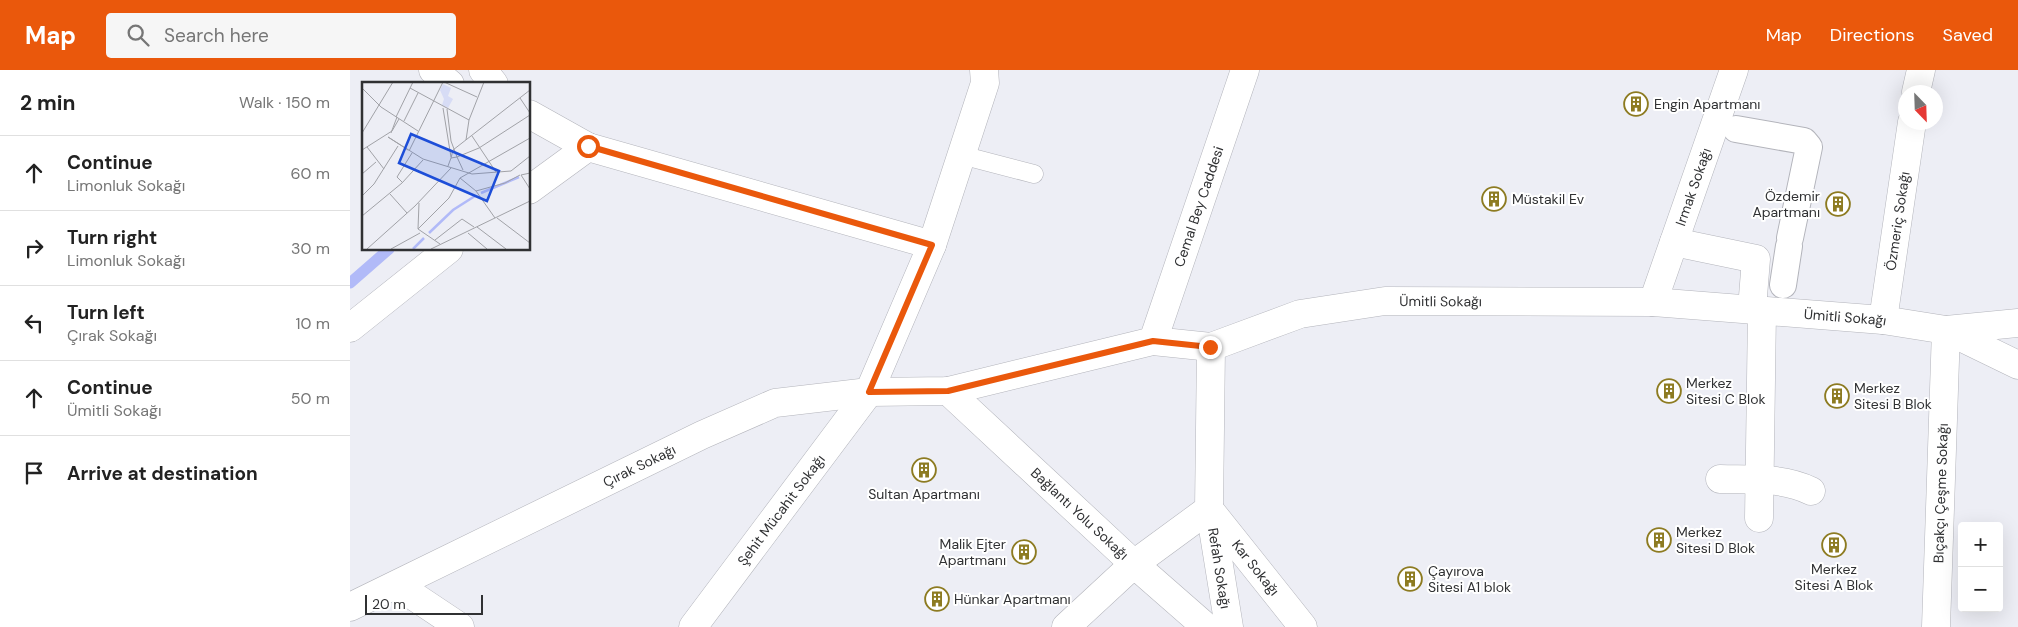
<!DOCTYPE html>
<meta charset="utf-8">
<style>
:root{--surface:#fff;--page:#f6f6f6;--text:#222;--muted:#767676;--line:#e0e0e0;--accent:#ea580c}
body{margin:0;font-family:"DM Sans",sans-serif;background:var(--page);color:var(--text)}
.controls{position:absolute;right:15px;bottom:15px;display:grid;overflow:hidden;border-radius:5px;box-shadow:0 5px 20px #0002}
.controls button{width:45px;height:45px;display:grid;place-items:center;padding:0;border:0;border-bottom:1px solid var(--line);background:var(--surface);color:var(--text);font:25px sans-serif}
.compass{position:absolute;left:1548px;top:15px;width:45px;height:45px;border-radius:50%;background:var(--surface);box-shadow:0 5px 20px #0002;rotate:157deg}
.scale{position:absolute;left:15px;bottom:12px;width:118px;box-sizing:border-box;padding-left:5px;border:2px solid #303133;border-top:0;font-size:14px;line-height:18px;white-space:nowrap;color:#303133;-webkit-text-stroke:4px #fff;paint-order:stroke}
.stop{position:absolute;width:15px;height:15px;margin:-11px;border:4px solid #ea580c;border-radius:50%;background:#fff}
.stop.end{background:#ea580c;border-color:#fff;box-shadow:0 1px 5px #0008}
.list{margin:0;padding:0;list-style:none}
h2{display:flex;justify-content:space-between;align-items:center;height:65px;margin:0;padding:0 20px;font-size:21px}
h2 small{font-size:16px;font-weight:400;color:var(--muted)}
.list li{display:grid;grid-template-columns:32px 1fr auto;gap:15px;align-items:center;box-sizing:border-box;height:75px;padding:0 20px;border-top:1px solid var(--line)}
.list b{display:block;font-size:19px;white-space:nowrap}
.list p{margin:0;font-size:16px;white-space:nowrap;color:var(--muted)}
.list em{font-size:16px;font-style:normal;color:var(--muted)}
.icon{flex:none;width:28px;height:28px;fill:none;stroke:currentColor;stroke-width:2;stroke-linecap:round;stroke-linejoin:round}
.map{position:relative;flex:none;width:1668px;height:557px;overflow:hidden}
header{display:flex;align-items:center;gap:30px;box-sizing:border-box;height:70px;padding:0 25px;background:var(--accent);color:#fff}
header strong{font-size:24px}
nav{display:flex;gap:28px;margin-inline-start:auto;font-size:18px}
.search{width:350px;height:45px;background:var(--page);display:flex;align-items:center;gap:12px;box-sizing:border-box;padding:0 18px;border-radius:5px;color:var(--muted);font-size:19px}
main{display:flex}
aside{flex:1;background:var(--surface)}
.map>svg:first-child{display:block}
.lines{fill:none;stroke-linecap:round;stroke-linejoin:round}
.stream{stroke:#b1baf8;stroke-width:11}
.service-casing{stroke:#b3b4bb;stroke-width:19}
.pedestrian-casing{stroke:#b3b4bb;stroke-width:28}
.minor-casing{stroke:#b3b4bb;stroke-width:29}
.service{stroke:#fff;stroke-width:18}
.pedestrian{stroke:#fff;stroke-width:26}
.minor{stroke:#fff;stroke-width:28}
.route{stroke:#ea580c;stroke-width:6}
.labels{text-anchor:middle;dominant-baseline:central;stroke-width:4;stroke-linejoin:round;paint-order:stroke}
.poi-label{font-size:14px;fill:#303133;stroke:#fff;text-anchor:start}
.street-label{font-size:14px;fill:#303133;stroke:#fff}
.inset-river{fill:none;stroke:#b1baf8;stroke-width:2.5}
.inset-road{fill:none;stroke:#a1a2a7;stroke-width:1}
.view{fill:#1d4ed8;fill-opacity:0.15;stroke:#1d4ed8;stroke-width:2.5}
.inset-edge{fill:none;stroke:#303133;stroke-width:2.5}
</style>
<header>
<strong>Map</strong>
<div class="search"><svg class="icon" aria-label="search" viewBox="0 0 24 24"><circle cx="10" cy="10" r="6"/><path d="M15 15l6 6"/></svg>Search here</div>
<nav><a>Map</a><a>Directions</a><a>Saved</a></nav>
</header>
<main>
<aside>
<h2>2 min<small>Walk · 150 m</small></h2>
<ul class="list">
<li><svg class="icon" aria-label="ahead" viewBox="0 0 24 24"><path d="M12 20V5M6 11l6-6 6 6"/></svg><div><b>Continue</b><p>Limonluk Sokağı</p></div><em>60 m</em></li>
<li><svg class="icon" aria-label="right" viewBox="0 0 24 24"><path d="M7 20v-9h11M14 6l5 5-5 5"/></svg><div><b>Turn right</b><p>Limonluk Sokağı</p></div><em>30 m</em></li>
<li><svg class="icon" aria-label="left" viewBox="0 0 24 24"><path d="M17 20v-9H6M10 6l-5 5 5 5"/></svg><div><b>Turn left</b><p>Çırak Sokağı</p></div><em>10 m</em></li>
<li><svg class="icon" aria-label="ahead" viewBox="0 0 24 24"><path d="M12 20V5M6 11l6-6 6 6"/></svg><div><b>Continue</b><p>Ümitli Sokağı</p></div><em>50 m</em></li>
<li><svg class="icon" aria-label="arrive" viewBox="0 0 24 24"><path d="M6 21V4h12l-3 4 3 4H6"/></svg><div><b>Arrive at destination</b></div></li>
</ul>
</aside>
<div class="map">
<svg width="1668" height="557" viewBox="0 0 1668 557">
<rect width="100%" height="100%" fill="#edeef5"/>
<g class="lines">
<path class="stream" d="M0 213 39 179"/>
<g class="service-casing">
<path id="service" d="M611 85 684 104"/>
</g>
<g class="pedestrian-casing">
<path id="pedestrian" d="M1386 59 1454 71 1459 77 1440 168
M1433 215 1439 176"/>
</g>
<g class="minor-casing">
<g id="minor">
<path d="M83 0 100 14"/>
<path d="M133 0 144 14"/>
<path d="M1566 22 1571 0"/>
<path d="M179 44 238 77"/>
<path d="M179 120 238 77 582 175 519 322 343 557"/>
<path d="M1324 172 1406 189 1402 239"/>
<path d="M582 175 635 13 634 0"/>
<path id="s1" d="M1303 232 1384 0"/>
<path id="s2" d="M1533 250 1562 52"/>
<path d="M0 258 99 179"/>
<path d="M1596 260 1668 295"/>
<path id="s3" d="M803 271 895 0"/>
<path id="s4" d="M598 321 784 494 859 439 861 277"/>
<path d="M1370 409C1401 410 1433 407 1461 421"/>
<path id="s5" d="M859 439 953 557"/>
<path id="s6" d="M860 440 879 557"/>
<path d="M1409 448 1412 241"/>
<path d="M47 515 110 557"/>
<path id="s7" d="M0 537 352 365 425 333 519 322 598 321 803 271 861 277 950 244 1035 231 1303 232 1533 250 1596 260 1668 253"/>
<path d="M716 557 784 494 856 557"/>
<path id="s8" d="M1586 557 1596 260"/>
</g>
</g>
<use href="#service" class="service"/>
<use href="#pedestrian" class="pedestrian"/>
<use href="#minor" class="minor"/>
</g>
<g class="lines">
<path class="route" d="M238 76 582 175 519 322 598 321 803 271 860 277"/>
</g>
<defs>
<g id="building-ring" transform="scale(1.25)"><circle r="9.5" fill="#fff" stroke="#8d7b21" stroke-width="1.5"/><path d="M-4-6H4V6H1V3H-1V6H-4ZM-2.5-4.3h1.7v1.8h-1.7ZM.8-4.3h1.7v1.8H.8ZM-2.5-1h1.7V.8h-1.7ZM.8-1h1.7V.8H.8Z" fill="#8d7b21"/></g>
</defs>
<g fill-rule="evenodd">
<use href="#building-ring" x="1286" y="34"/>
<use href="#building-ring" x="1144" y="129"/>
<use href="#building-ring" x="1488" y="134"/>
<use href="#building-ring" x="1319" y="321"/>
<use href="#building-ring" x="1487" y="326"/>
<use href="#building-ring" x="574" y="400"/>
<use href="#building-ring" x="1309" y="470"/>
<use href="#building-ring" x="1484" y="475"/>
<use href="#building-ring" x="674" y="482"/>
<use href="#building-ring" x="1060" y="509"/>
<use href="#building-ring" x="587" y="529"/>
</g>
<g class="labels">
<g class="poi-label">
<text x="1304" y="34">Engin Apartmanı</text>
<text x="1470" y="126" text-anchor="end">Özdemir<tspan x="1470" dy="16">Apartmanı</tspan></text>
<text x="1162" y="129">Müstakil Ev</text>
<text x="1336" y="313">Merkez<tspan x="1336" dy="16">Sitesi C Blok</tspan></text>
<text x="1504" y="318">Merkez<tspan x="1504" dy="16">Sitesi B Blok</tspan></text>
<text x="574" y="424" text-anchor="middle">Sultan Apartmanı</text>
<text x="1326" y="462">Merkez<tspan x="1326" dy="16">Sitesi D Blok</tspan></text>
<text x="656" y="474" text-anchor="end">Malik Ejter<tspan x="656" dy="16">Apartmanı</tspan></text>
<text x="1484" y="499" text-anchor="middle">Merkez<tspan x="1484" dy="16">Sitesi A Blok</tspan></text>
<text x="1078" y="501">Çayırova<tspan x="1078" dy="16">Sitesi A1 blok</tspan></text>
<text x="604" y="529">Hünkar Apartmanı</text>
</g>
<g class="street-label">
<text stroke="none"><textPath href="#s1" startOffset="122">Irmak Sokağı</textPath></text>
<text stroke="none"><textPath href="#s3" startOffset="142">Cemal Bey Caddesi</textPath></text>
<text stroke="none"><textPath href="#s2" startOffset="100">Özmeriç Sokağı</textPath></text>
<text stroke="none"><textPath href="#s7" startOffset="1151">Ümitli Sokağı</textPath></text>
<text stroke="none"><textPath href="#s7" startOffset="1556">Ümitli Sokağı</textPath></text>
<text stroke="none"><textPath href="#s7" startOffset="322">Çırak Sokağı</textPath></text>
<text stroke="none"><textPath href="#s8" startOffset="134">Bıçakçı Çeşme Sokağı</textPath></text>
<text transform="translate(431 440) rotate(-53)">Şehit Mücahit Sokağı</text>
<text stroke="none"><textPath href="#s4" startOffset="180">Bağlantı Yolu Sokağı</textPath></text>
<text stroke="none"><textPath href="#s6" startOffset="59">Refah Sokağı</textPath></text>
<text stroke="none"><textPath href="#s5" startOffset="75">Kar Sokağı</textPath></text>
</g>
</g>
<g transform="translate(12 12)">
<rect width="168" height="168" fill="#edeef5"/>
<path d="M81 2 89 6 86 14 91 17 86 26 80 23 82 17 78 8Z" fill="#d7dcf5"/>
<path class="inset-river" d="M119 111 157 95M67 151 91 128 113 114M51 167 62 156"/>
<path class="inset-road" d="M82 0 115 15M0 6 19 25 56 49M48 6 107 38M158 16 168 31M81 26 89 75M85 27 89 59 95 75 117 66 168 33M34 35 51 0M42 39 56 11M0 51 31 0M29 51 35 35M110 54 134 90M26 55 61 77 110 92 149 89 168 74M26 55 46 68M104 58 107 38 122 0M5 65 22 87M0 68 30 49 37 37M47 69 81 0M89 76 91 68 168 8M86 84 89 76 95 75 101 88M168 91 159 93 168 107M0 92 14 80M158 93 143 101 114 109 98 96 168 56M40 100 35 95 50 71M114 109 133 136M28 112 45 131M0 114 12 102 36 64M57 121 56 147 78 162M0 134 40 101 61 78M135 136 168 161M115 145 144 167M56 147 87 116 98 96M106 151 125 167M73 158 100 137 112 145M5 167 53 124 89 86M29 167 58 151M69 167 168 119"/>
<path class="view" d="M49 52 137 89 125 119 37 81Z"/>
<rect width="168" height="168" class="inset-edge"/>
</g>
</svg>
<div class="controls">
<button>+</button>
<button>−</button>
</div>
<svg class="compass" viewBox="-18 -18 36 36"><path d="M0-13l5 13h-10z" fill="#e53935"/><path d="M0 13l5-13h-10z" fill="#767676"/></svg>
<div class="scale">20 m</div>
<div class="stop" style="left:238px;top:76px"></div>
<div class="stop end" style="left:860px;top:277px"></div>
</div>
</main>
